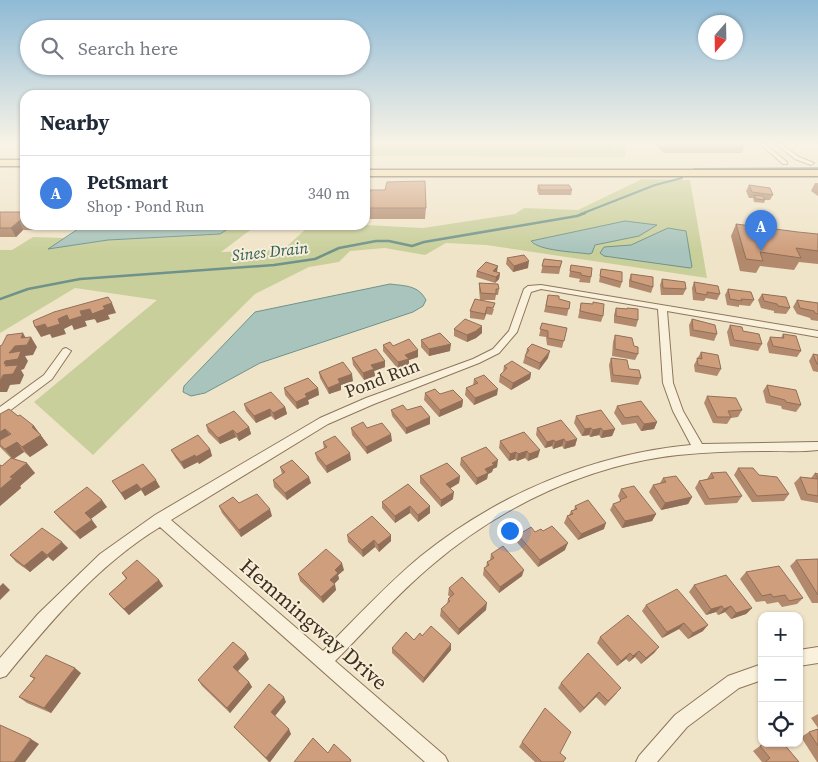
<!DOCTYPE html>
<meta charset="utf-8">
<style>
:root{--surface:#fff;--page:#f6f6f7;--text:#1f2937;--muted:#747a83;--line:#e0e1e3;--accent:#0f766e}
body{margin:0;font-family:"Source Serif 4",serif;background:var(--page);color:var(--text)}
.controls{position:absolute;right:15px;bottom:15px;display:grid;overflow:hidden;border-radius:10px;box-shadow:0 1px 4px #0004}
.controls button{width:45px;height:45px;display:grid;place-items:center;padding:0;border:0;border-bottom:1px solid var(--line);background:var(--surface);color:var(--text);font:25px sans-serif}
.compass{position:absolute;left:698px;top:15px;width:45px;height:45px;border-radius:50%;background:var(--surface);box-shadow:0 1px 4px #0004;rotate:200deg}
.you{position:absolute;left:509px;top:530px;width:18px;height:18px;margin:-12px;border:4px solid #fff;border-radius:50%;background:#1a73e8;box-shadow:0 0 0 8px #1a73e833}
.badge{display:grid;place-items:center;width:32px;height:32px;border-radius:50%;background:var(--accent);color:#fff;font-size:16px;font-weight:700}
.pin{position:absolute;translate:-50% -41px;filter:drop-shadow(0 1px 2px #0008)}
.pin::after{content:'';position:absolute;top:26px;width:18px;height:15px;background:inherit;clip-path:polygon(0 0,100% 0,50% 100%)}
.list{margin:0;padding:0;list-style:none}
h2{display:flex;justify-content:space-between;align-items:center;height:65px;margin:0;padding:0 20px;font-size:21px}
h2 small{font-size:16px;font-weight:400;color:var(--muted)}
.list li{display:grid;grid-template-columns:32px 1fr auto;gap:15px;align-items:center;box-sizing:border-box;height:75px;padding:0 20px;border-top:1px solid var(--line)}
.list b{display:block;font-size:19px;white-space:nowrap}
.list p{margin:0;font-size:16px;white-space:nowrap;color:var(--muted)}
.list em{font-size:16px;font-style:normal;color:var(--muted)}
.icon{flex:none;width:28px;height:28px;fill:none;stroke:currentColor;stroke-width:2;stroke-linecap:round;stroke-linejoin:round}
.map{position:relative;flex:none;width:818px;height:762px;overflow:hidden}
.search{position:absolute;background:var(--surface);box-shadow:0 1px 4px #0004;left:20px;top:20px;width:350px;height:55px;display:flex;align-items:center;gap:12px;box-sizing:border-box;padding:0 18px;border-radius:28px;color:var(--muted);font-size:19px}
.panel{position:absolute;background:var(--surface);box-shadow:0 1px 4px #0004;left:20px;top:90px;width:350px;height:140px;border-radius:15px}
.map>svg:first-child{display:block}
.green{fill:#c9cf9b}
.water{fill:#a9c4bc;stroke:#6f938a}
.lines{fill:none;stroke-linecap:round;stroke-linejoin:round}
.stream-far1{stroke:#6f938a;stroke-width:2}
.stream{stroke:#6f938a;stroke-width:2.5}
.minor-casing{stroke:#8d765c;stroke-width:2}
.primary-casing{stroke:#5b4430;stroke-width:3}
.minor{fill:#faf1dc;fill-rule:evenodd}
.primary{fill:#f3d9a0;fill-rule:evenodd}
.wall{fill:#b2896c}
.shaded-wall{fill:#916f58}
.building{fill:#cf9f7d;stroke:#916f58}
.labels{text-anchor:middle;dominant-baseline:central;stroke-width:4;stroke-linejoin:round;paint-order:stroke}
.far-water-label{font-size:16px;font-style:italic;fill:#2f5d5a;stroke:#f7eed8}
.street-label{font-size:18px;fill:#3d2e20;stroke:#f7eed8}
.near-street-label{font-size:21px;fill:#3d2e20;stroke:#f7eed8}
</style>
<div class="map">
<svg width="818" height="762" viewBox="0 0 818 762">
<rect width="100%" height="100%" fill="#f0e4c8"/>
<path class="green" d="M365 144H626L625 157 365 156Z
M642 179 690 180 707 278 486 245 446 243 425 255 385 248 350 251 339 262 309 267 255 294 93 455 34 402 157 300 75 288 0 333V250H12L33 237 65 238 49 249 108 240 220 234 234 225 253 228 221 252 283 250 310 225H365L423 228 515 214 524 208 578 210Z"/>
<path class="water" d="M625 221 657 225 639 236 595 245 592 253 589 254C576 252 539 251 531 241Z
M84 225H234L220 234 108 240 48 249Z
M668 228 686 231 692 267 690 268 604 256 600 253 604 247 631 245Z
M390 284C405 286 418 285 426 300L423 306 413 312 260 363 205 393 191 396 183 392 184 386 255 312Z"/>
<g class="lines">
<path class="stream-far1" d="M694 169 818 168
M581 214 655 185 682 178"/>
<path class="stream" d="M0 299 28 289 80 279 274 265 315 259 339 248 376 241H389L412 246 424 242 577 216 585 213"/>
<g class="minor-casing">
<path id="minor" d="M760 144H765L787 162V164H783Z
M776 144H781L799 157 814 163 811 165 795 159Z
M541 285 818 331V337L667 311 673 383 683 411 702 444 816 442H818V450C802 452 785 451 769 451 738 451 708 452 678 455 588 465 501 506 432 565 397 594 367 629 335 661L445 756 448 762H425L160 527C98 565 52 620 6 676L0 678V658L38 614 100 554 155 515 320 418 366 398 473 359 493 349 509 331 524 289 528 286ZM541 289 658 309 663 383 673 411 691 445C593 454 498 494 421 556 386 585 355 619 323 651L171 520 328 424 374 404 479 363 499 353 517 332 531 292Z
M66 348 71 351 52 379 4 415 0 416V407L44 375 63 349Z
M818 647V663L799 666V650Z
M762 664V680L739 688 687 727 657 762H636L639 756 675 715 728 676Z"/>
</g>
<g class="primary-casing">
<path id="primary" d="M0 160H25V166H0Z
M365 170H818V176H365Z"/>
</g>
<use href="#minor" class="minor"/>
<use href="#primary" class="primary"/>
</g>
<path class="wall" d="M581 144H612L611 147Z
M655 144H746L742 153H664Z
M815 183H818V196L811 191Z
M538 185 572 190 571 195H539L537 190Z
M749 185 773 195 770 200H765L764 203 754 202 753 198H749L746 191Z
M365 192 426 208 425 219H369L368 210H365Z
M0 212H25V225H52L51 226H42L38 230H23L16 237H0Z
M736 224 798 232 818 234V264L799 262 794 270 760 266 756 273 740 271 731 236Z
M507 258 528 268 513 272 506 264Z
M544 259 562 261 559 274 541 273Z
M571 265 591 277 590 283 579 282 580 279 569 277Z
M601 269 622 282 620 288 599 282Z
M477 271 500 273 499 279 495 283 476 277Z
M631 274 653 287 651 293 629 287V280Z
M662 279 686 289 683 295H661L660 285Z
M694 282 720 294 717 300 706 298 704 301 693 300 692 288Z
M479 283 499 289 498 295H496L495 300H480L479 289Z
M728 289 754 300 750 306 739 305V307L727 305 725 295Z
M762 294 790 308 786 314 774 313V311L761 308 758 300Z
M548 295 559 299 570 302 567 316 544 312Z
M475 299 494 309 492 315 486 314 484 320 470 318V311Z
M797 300 818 303V321L811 320 810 318 797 314 793 307Z
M581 303 592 304 603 316 601 322 578 318Z
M616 308 627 309V308L638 320 636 327 614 323V315Z
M692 319 717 334 714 341 690 336 689 325Z
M542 323 567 328 562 348 547 345 546 337 539 336Z
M730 325 743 331 762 344 758 351 730 346 727 332Z
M454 329 482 333 476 338 467 342 454 336Z
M783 334 801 351 797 357 769 353 767 344 770 337 781 338Z
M615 335 634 346 638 354 635 360 612 356 613 342Z
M421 340 450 351 429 356 421 347Z
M383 345 418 350V357L409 360V365L398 369 383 351Z
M527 349 548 358 539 370 523 363Z
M701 352 721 369 717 376 695 372 694 365Z
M813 354 818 355V372L813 371 809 361Z
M352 358 385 361V367L374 371 375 376 364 380 353 365Z
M611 358 629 369 641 378 638 385 611 382 609 365Z
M504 366 531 373 530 379 511 390 499 382 500 375 503 372Z
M319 372 353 381 341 385V390L329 394 320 378Z
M474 379 497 395 474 405 465 395 466 388 473 385Z
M767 385 801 405 796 412 782 409 781 406 766 403 763 391Z
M284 388H318L319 395 308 400 309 404 297 409 285 395Z
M425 393 440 394 463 400 462 407 439 417 424 400Z
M707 396 742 410 738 417 731 418 727 424 713 423 704 403Z
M244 404 285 407 287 414 275 420 271 416 256 423 246 411Z
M617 406 657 422 654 429 641 431 636 423 622 425 614 413Z
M391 410H407L430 417V424L406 434 392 416Z
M0 414 18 416 34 426 48 445 30 457 24 452 14 459 35 473 20 486 21 488 0 506V465L2 466 11 458 0 447Z
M576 416 615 429 612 436 601 438 599 435 590 437 589 435 582 436 574 423Z
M206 425 249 427 251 434 239 441 236 437 220 444 208 432Z
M351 428H367L392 441 367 454 352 435Z
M537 428 577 439 575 446 564 449 562 446 553 449 552 446 545 448 536 435Z
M524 432 538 457 528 461 525 458 517 461 515 459 509 461 499 448 500 441Z
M323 442 351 460 327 473 317 460 315 453 324 449Z
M210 449 212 456 199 464 198 462 184 469 175 457 171 450Z
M461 458 497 467 493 469 492 472 488 474 487 479 476 485 460 465Z
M280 467 311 483 287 500 274 487 273 480 282 474Z
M738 468 759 475 789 494 784 501 752 502 734 475Z
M711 473 742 496 737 503 705 505 695 488 699 481 707 479Z
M815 473 818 474V503L801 500 794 483 800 477 811 478Z
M420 476H460L459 483 450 488 453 499 441 507 420 483Z
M663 478 692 497 688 504 661 510 649 492 653 485 660 483Z
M112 481 160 487 145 496 141 490 125 500Z
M621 489 656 514 652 521 622 528 610 510 613 504 619 502 620 500 618 496Z
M382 502 430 506V513L418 522 410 513 395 523 382 508Z
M239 503 272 516 241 537 222 513 219 506Z
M575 506 604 529 578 540 564 523 567 516 569 515 571 511 574 510Z
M107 507 91 519 97 527 80 539 60 519 54 512Z
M535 532 565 550 538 567 516 541 518 535Z
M347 535 391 541 379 552 375 547 363 557 348 542Z
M31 538 68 548 53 561 48 557 30 572 16 562 10 555Z
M491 554 522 576 499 593 483 575 484 568 486 567 487 562 490 561Z
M818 559V603H812L790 566 796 560Z
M344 570 338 575 339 579 334 584 336 590 323 603 300 581 298 574Z
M746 572 803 598 797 604 782 607 778 602 767 604 765 601 756 602 740 579Z
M122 573 159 580 163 586 129 615 114 600 109 594 126 579Z
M694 585 752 608 746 614 731 619 725 612 718 615 716 612 706 615 689 592Z
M449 588 486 610 458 635 440 616 441 609 447 604 448 599 450 597 448 595Z
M646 605 703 631 688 639 679 629 662 638 642 611Z
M422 636 451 650 423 683 392 653V648L414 640Z
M600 637 659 647 654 653 641 664 635 657 629 662 626 659 617 666 597 643Z
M249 659 238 671 249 682 252 687 230 713 202 686 198 680Z
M81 673 51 713 27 703 19 697 34 679 30 676Z
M561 683 617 693 605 706 596 697 580 713 558 688Z
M286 702 275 716 291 734 270 762H269L234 727Z
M818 714V728L811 718Z
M818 729V762H817L801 737 809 732Z
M522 742 560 753 563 762H535L519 747Z
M764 743H783L799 762H762L753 751Z"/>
<path class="shaded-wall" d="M19 221 23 230 16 237 11 228Z
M35 225H41L42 226 38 230Z
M529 261 528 268 513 272 514 266Z
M498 266 497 272 492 277 493 271Z
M500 273 499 279 495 283 496 277Z
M112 303 116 313 108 315 110 319 97 323 92 314 103 306Z
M487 307 486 314 484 320 485 314Z
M90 309 95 319 85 321 87 326 74 330 72 325 64 329 66 334 52 338 50 334 41 337 35 327 45 324 67 315 85 310Z
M482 326V333L476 338 467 342V335Z
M23 333 28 342 31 337 37 347 33 355 25 356 28 361 24 369 21 370 24 375 20 384 10 385 7 392H0V381L3 375 4 364 9 353 21 338Z
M451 344 450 351 429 356V349Z
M418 350V357L409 360V365L398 369V362L405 355Z
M550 351 548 358 539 370 540 363Z
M385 361V367L374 371 375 376 364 380 363 373 371 365Z
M531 373 530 379 511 390 513 383Z
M352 374 353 381 341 385V390L329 394 328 388 338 379Z
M318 388 319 395 308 400 309 404 297 409 296 402 305 394Z
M498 389 497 395 474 405 475 398Z
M463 400 462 407 439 417 440 410Z
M285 407 287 414 275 420 273 413Z
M270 409 271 416 256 423 254 416Z
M430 417V424L406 434V428Z
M657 422 654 429 641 431 644 424Z
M34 426 48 445 30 457 22 447 32 427Z
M249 427 251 434 239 441 237 434Z
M591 428 589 435 582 436 585 429Z
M601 428 599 435 590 437 593 430Z
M5 429 13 439 0 445V432Z
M615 429 612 436 601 438 603 431Z
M233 430 236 437 220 444 218 438Z
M391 434 392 441 367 454 366 447Z
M564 439 562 446 553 449 555 442Z
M577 439 575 446 564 449 566 442Z
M554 440 552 446 545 448 547 442Z
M17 442 24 452 13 459 5 449Z
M210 449 212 456 199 464 196 457Z
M540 450 538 457 528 461 529 454Z
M527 451 525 458 517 461 518 454Z
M516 452 515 459 509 461 510 454Z
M350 453 351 460 327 473 326 466Z
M195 455 198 462 184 469 181 462Z
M498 460 497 467 493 469 492 472 488 474 487 479 476 485 477 478 492 463Z
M27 463 35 473 20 486 21 488 0 506V489L10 477Z
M460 476 459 483 446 491V484Z
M309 477 311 483 287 500 285 493Z
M156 480 160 487 145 496 141 489Z
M137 484 141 490 125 500 121 493Z
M454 492 453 499 441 507V500Z
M692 497 688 504 661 510 665 503Z
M102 500 107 507 89 520 85 513Z
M410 506V513L395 523V516Z
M430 506V513L418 522V515Z
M270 509 272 516 241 537 239 530Z
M656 514 652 521 622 528 625 521Z
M92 520 97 527 80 539 75 532Z
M606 523 604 529 578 540 581 534Z
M391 535V541L379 552 378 545Z
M374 540 375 547 363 557 362 550Z
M62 542 68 548 53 561 47 555Z
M568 543 565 550 538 567 540 560Z
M42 551 48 557 30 572 24 566Z
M342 563 344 570 338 575 339 579 332 586 330 580 335 570Z
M524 570 522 576 499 593 500 587Z
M159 580 163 586 129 615 124 609Z
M3 583 10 590 0 600V586Z
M335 584 336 590 323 603 321 597Z
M487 603 486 610 458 635 459 629Z
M722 606 716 612 706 615 711 609Z
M731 606 725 612 718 615 724 609Z
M752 608 746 614 731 619 736 613Z
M684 623 679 629 662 638 667 632Z
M708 625 703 631 688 639 693 633Z
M451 644V650L423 683 424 678Z
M659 647 654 653 641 664 646 658Z
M639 651 635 657 629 662 633 656Z
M246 653 249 659 236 673 233 667Z
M630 653 626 659 617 666 621 661Z
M75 668 81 673 51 713 44 708Z
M249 682 252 687 230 713 227 708Z
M599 692 596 697 580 713 584 708Z
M284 697 286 702 274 717 271 712Z
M289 729 291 734 270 762H269L266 758Z
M31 739 39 744 25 762H14Z"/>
<path class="building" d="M425 181 426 208H368L369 199H365V192H370V190H385L387 182Z
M538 185H569L572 190H540Z
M749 185 770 188 773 195 752 192Z
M754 195 763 196 765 200 756 199Z
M0 212H25V221H19L11 228H0Z
M736 224 798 232 818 234V251L796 248 801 258 760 252 763 261 746 259Z
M524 255 529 261 514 266 507 258Z
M544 259 562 261 560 267 542 266Z
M486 262 498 266 493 271 500 273 496 277 477 271Z
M571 265 592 268 591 277 581 275V273L570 271Z
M601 269 622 272V282L600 276Z
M631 274 653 277V287L631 281Z
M662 279 685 282 686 289 663 288Z
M694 282 718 286 720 294 707 292V295L696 293Z
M479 283 498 284 499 289H496V294L481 293Z
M728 289 751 292 754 300 741 299 742 301 730 299Z
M762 294 786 297 790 308 778 306 777 304 764 301Z
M548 295 559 296V299L570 302 569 309 546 306Z
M108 297 112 303 103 306 105 309 92 314 90 309 80 311 82 316 69 320 67 315 58 319 60 324 47 328 45 324 35 327 33 321 54 312Z
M475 299 495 303 493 308 487 307 485 314 470 311Z
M797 300 818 303V314L815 313 814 311 800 308Z
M593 302 604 304 603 316 580 311 581 303 593 304Z
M616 308 627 309V308L638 309V320L616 316Z
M465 319 482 326 476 331 467 335 454 329Z
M692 319 715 325 717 334 693 330Z
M542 323 567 328 564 341 548 338V331L540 329Z
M730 325 742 327 743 331 759 334 762 344 734 340Z
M23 333 21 338 31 337 27 345 15 346 9 353 21 351 18 359 5 361 4 364 7 363 5 366 18 365 13 374 3 375 0 381V346L2 345 7 335Z
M440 333 451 344 429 349 421 340Z
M783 334 796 336 801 351 773 346 770 337 784 338Z
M615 335 632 338 634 346 638 347V354L615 349Z
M409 339 418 350 405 355 409 359 398 362 383 345 390 342 393 346Z
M532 344 550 351 540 363 525 356 529 350 527 349Z
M376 349 385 361 371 365 374 369 363 373 352 358Z
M701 352 718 355 721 369 698 365 697 358 702 359Z
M813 354 818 355V364H817Z
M611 358 627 360 629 369 639 370 641 378 613 375Z
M512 361 531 373 513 383 500 375 507 368 504 366Z
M343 362 352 374 338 379 340 383 328 388 319 372Z
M484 375 498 389 475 398 466 388 478 383 474 379Z
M308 378 318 388 305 394 307 397 296 402 284 388Z
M767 385 796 390 801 405 786 402 785 400 770 396Z
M435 389 440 394 453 390 463 400 440 410 425 393Z
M271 392 285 407 273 413 270 409 254 416 244 404Z
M707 396 736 398 742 410 728 411 731 417H717Z
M641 401 657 422 644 424 638 416 625 418 617 406Z
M403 405 407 410 421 406 430 417 406 428 391 410Z
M9 409 18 416 20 415 34 426 32 427 41 435 22 447 17 442 5 449 0 445V440L11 434 5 429 0 432V414Z
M601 410 615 429 603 431 601 428 593 430 591 428 585 429 576 416Z
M234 411 249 427 237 434 233 430 218 438 206 425Z
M561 420 577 439 566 442 564 439 555 442 554 440 547 442 537 428Z
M363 422 367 428 382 423 391 434 366 447 351 428Z
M524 432 540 450 529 454 527 451 518 454 516 452 510 454 500 441Z
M198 435 210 449 196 457 195 455 181 462 171 450Z
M335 436 350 453 326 466 315 453 327 447 323 442Z
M486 447 498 460 492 463 494 465 485 469 488 473 477 478 461 458Z
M11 458 27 463 10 477 13 478 0 489V465L2 466Z
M292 460 309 477 285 493 273 480 285 472 280 467Z
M447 463 460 476 446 484 454 492 441 500 420 476Z
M143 464 156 480 141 489 137 484 121 493 112 481Z
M738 468H753L759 475 777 477 789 494 757 496Z
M726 472 742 496 709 499 699 481 714 478 711 473Z
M815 473 818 474V496L807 494 800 477 818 479Z
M676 476 692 497 665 503 653 485 666 482 663 478Z
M408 484 430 506 418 515 410 506 395 516 382 502Z
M634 486 656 514 625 521 613 504 621 501 620 500 627 497 621 489Z
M87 487 102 500 85 513 92 520 75 532 54 512Z
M257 494 270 509 239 530 219 506 233 497 239 503Z
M588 500 606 523 581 534 567 516 573 514 571 511 577 509 575 506Z
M372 516 391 535 378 545 374 540 362 550 347 535Z
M552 526 568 543 540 560 518 535 531 527 535 532 541 529 543 531Z
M42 528 62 542 47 555 42 551 24 566 10 555Z
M503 546 524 570 500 587 484 568 489 565 487 562 494 558 491 554Z
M326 549 342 563 335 570 338 573 330 580 335 584 321 597 298 574Z
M818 559V595L796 560Z
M137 560 159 580 124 609 109 594 127 578 122 573Z
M779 566 803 598 789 601 785 595 773 597 771 594 762 596 746 572Z
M726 575 752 608 736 613 731 606 724 609 722 606 711 609 694 585Z
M462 577 487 603 459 629 441 609 450 601 448 599 454 594 449 588Z
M677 589 708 625 693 633 684 623 667 632 646 605Z
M628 615 659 647 646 658 639 651 633 656 630 653 621 661 600 637Z
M431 626 451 644 424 678 392 648 406 632 414 640 420 633 422 636Z
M233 642 246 653 233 667 249 682 227 708 198 680Z
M588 653 621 688 608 701 599 692 584 708 561 683Z
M46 655 75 668 44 708 19 697 35 678 30 676Z
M269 684 284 697 271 712 289 729 266 758 234 727Z
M545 708 571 732 560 753 566 758 563 762H542L522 742Z
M0 725 31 739 14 762H0Z
M818 729V746L809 732Z
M313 738 328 753 334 744 351 760 350 762H294Z
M765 743H783L799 762H765L770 758 760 746Z"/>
<linearGradient id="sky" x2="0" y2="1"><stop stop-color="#8fbad6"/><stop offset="0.57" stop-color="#f8f3e6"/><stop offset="1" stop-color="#f8f3e6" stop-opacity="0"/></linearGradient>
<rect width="818" height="251" fill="url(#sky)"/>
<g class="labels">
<g class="far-water-label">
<text transform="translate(270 251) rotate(-6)">Sines Drain</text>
</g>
<g class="street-label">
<text transform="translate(382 378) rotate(-21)">Pond Run</text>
</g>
<g class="near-street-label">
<text transform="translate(314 624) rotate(41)">Hemmingway Drive</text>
</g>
</g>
</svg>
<div class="controls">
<button>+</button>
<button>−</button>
<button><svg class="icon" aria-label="locate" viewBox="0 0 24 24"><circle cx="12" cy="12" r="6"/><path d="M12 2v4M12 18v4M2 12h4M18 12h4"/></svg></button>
</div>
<svg class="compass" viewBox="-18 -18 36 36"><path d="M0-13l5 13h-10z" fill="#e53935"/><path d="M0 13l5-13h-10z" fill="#747a83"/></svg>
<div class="you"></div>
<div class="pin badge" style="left:761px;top:251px;background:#3f7fe0">A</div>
<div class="search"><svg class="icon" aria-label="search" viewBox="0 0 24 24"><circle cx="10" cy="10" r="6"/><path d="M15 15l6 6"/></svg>Search here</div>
<section class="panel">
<h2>Nearby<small></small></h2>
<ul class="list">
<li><span class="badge" style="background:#3f7fe0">A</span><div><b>PetSmart</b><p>Shop · Pond Run</p></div><em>340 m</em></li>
</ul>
</section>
</div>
